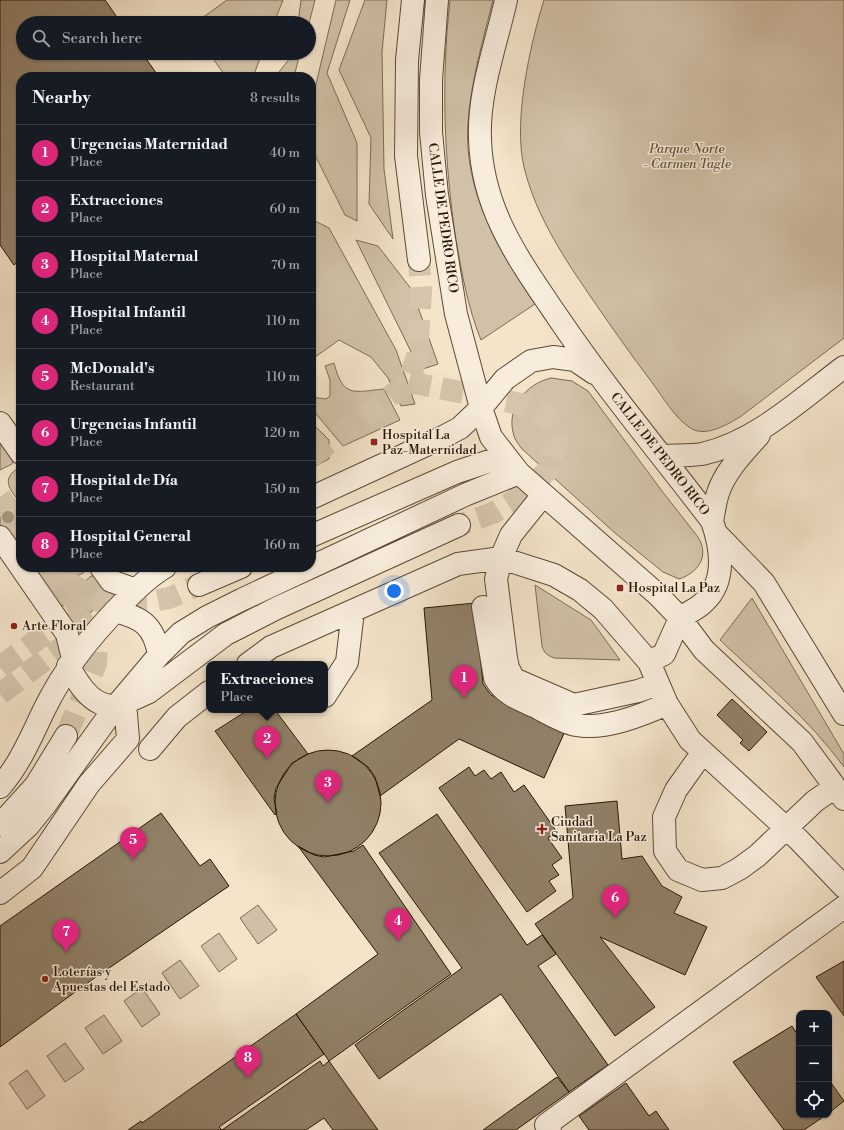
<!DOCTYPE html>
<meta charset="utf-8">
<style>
:root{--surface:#171b24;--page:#20242c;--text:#f1f3f6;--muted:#9ea1a6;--line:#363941;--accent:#db2777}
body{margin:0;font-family:"Libre Bodoni",serif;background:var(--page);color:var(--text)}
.controls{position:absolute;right:12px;bottom:12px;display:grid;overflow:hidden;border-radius:8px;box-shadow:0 1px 3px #0004}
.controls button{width:36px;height:36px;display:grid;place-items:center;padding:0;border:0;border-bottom:1px solid var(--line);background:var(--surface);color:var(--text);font:20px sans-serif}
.you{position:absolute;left:394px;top:591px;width:14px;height:14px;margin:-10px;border:3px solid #fff;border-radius:50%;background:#1a73e8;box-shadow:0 0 0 6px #1a73e833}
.badge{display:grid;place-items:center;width:26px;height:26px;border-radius:50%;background:var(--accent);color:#fff;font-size:13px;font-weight:700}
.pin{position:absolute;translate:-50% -33px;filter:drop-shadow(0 1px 2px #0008)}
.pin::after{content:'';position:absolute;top:21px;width:14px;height:12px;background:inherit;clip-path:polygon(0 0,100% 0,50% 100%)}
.popup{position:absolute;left:206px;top:661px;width:122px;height:52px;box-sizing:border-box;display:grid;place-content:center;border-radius:8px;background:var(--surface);filter:drop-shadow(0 1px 3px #0005);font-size:13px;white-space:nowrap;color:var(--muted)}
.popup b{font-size:15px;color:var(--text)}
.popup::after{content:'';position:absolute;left:50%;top:100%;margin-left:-8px;border:8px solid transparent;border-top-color:var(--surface)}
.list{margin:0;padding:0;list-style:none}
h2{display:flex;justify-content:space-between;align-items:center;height:52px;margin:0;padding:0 16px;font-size:17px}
h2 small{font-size:13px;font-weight:400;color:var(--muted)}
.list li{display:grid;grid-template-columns:26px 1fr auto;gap:12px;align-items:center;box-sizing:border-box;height:56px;padding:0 16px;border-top:1px solid var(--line)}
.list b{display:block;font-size:15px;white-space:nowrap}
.list p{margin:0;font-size:13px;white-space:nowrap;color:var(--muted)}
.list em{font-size:13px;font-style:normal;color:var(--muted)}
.icon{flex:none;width:22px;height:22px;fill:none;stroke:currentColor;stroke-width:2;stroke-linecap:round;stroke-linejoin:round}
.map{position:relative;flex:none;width:844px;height:1130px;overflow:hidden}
.search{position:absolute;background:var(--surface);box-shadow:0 1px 3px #0004;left:16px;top:16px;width:300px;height:44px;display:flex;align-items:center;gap:10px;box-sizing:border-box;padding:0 14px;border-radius:22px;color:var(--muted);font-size:15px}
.panel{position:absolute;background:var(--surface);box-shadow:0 1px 3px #0004;left:16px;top:72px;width:300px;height:500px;border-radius:16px}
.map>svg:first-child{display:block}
.green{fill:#d1c1a8;stroke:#7c6c55}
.building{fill:#91816a;stroke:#261602}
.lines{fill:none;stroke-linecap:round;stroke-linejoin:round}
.minor-tunnel{stroke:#d5c5ac;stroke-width:22;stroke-dasharray:22 11;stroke-linecap:butt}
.minor-casing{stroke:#5a4a34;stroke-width:24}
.minor{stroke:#f8eddd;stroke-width:22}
.tree{fill:#a4947c}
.poi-dot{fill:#8f2418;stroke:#f8eddd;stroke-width:1.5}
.labels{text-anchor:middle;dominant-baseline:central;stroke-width:3;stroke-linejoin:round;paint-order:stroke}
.park-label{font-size:13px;font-style:italic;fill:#62523c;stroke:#f8eddd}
.street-label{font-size:13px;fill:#261602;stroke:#f8eddd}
.poi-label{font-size:13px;fill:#261602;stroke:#f8eddd;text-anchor:start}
</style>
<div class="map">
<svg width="844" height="1130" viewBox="0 0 844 1130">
<rect width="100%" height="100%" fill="#f4e4ca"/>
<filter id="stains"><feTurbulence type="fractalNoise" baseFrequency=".005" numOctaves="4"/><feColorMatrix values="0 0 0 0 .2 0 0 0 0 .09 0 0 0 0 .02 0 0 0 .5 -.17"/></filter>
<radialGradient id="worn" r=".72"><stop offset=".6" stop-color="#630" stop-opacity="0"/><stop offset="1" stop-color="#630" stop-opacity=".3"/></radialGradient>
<path class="green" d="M227 0H283L274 23H195Z
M301 0H315L309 23H298Z
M336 0H350L327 73 357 143V221L345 215 311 147V105Z
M365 0H387L382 52 384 169 393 239 369 204 371 138 339 70Z
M450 0H493C483 40 471 81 468 122 463 190 498 250 535 304L481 340C468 308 462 274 456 240 444 160 441 81 450 0Z
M544 0H844V338L740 417C728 424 707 437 692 429 675 419 663 397 651 381 631 355 613 329 595 303 566 261 536 217 524 167 513 121 530 45 544 0Z
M209 53H262L253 77H226Z
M294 53H300L294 77H275Z
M311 219 329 228 396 350 415 404 401 406 388 378 371 357 339 340 311 360Z
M356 240 378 246 412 290 438 364 420 370Z
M334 363C343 398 353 392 384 389L400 420 343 446 311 408V397L326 399 330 396V380L325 366Z
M551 378 572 381 588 391 662 491 698 537C710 556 698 573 679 579L663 572 615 533 522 449C519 445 515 440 514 436 505 408 526 384 551 378Z
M311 422 329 440V459L311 468Z
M0 444H8L16 455 12 464 0 470Z
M19 468H21V503C10 491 0 478 19 468Z
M6 501 16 505C19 512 17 518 21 524V556L0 526V503Z
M29 567H58L57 578 74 585 75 596 67 605 56 606Z
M64 567H88C84 574 79 576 72 576Z
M91 576H101L109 593 79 625 72 624 66 617 80 601 83 583Z
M535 585 591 620 620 660 554 658C547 655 544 653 542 646Z
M752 598 844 754V767C809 719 763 681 720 640Z
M258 905 277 930 258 944 240 918Z
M219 933 237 959 219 972 201 946Z
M180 960 199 986 180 999 162 973Z
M142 988 160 1014 142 1027 124 1001Z
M104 1015 122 1041 103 1054 85 1028Z
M65 1043 84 1069 65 1082 47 1056Z
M27 1070 45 1096 27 1109 9 1083Z"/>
<path class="building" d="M0 0H105L121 23H23V53H142L159 77H21V259L14 265 0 245Z
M475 603 483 684 488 691 491 695 566 729 544 778 459 739 380 796 375 777 368 767 352 756 432 700 424 608Z
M732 699 767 732 749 751 740 743 743 740 717 715Z
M248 710H275L308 754 292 763 276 788 274 799 277 813 275 815 215 731Z
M275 803a53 53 0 1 1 106 0a53 53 0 1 1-106 0Z
M469 767 475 776 484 770 491 779 501 772 514 792 524 785 557 832 548 838 562 858 552 865 559 875 549 881 556 891 527 912 439 788Z
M617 801 622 859 642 856 662 886 682 897 674 913 707 927 685 975 600 937 655 1007 615 1036 535 924 573 898 565 806Z
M161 813 200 866 210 859 229 886 93 979 0 1047V926Z
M437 814 527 945 542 935 556 954 538 966 608 1065 569 1092 501 994 379 1079 355 1045 462 968 379 853Z
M363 845 451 974 329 1061 296 1014 378 954 298 846 314 855 324 857 354 851Z
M844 961V1016L816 977Z
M296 1014 324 1054 219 1127 222 1130H128L141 1121 142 1123Z
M792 1026 799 1037V1115H826L804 1130H784L733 1062Z
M320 1061 323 1066 329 1061 378 1130H333L324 1118 306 1130H222Z
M557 1077 569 1092 516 1130H483Z
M829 1080 844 1101 829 1113Z
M626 1083 649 1116 656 1111 669 1130H589L579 1116Z"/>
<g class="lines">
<path class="minor-tunnel" d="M409 382 521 404 546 415 557 442 547 471 524 494 493 513 459 525
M311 457 409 382 417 356 421 290 419 260
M0 497 21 526
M50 567 92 626 97 645 96 664 66 736
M65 580 99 601 149 602 169 598 199 585
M0 667 64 620 70 614 72 609
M0 694 107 613"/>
<g class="minor-casing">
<path id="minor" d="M413 0 407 60 406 156 419 260
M437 0 431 80V132L437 195 456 314 481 408 491 437 519 473 658 595 680 618 704 650 802 742 844 799
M506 0C496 45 478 93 480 139 482 210 519 260 557 316 605 387 660 453 712 521 721 547 727 582 703 603 697 609 687 613 680 618
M0 423 21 453
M662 456C675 455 690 456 702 454 756 442 801 399 844 367
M543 495 511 535 501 558 496 579 506 658 508 668 514 679 574 705 638 691 658 684
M311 498 441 438 460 428 481 408 505 379 531 361 553 357 575 360 594 373
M712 521C714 512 715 502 718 493 725 471 744 452 759 435
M716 533 764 583 844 714
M311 536 457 472 505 456
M0 537 67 634 73 659
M101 567 111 581 136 590
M199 585 241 567
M483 607 495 678C504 694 518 699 534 706 546 712 562 722 576 725 605 730 640 716 667 704
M115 611C143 618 154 626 159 655
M649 662 664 654 680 618
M248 664 271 647 458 564 501 558 554 575 580 590 603 609 649 662 667 704 690 740 798 839 844 887
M325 696 347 662 353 611
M125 703 149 692 226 634 277 608 459 525
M150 749 177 717 209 692
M703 752 676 790 664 817 665 851 678 870 702 880 722 878 739 869 757 856 815 801 835 787
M0 787C20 764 31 737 44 710 64 669 90 637 121 605 135 590 148 577 165 567
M0 825 36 785 66 736
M0 852 28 826 45 805 116 706 159 655 181 633 207 617 243 599 467 494 519 473
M0 893 32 868 89 784 128 739 126 714C113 704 112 708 100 703 85 696 77 680 68 666
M550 1130 546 1125 844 907"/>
</g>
<use href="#minor" class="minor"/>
</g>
<circle class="tree" cx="8" cy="517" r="6"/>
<g class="poi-dot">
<rect x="370" y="438" width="8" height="8" rx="2"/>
<rect x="616" y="584" width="8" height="8" rx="2"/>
<circle cx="14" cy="626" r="4"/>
<path d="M540 823h4v4h4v4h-4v4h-4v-4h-4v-4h4z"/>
<circle cx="45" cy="979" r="4"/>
</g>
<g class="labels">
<g class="park-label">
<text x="687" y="149">Parque Norte<tspan x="687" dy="15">- Carmen Tagle</tspan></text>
</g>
<g class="street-label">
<text transform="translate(443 218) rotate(82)">CALLE DE PEDRO RICO</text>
<text transform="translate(660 454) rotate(52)">CALLE DE PEDRO RICO</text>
</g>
<g class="poi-label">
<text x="382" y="435">Hospital La<tspan x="382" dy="15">Paz-Maternidad</tspan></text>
<text x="628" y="588">Hospital La Paz</text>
<text x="22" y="626">Arte Floral</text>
<text x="551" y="822">Ciudad<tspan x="551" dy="15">Sanitaria La Paz</tspan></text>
<text x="53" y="972">Loterías y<tspan x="53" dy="15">Apuestas del Estado</tspan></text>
</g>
</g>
<rect width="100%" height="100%" filter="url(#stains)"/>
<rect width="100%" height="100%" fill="url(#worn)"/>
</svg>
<div class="controls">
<button>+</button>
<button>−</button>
<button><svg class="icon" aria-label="locate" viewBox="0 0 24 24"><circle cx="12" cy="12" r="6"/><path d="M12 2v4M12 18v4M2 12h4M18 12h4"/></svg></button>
</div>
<div class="you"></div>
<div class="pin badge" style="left:464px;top:698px">1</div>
<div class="pin badge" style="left:267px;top:759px">2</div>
<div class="popup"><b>Extracciones</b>Place</div>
<div class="pin badge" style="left:328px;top:803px">3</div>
<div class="pin badge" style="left:398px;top:941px">4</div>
<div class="pin badge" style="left:133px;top:860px">5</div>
<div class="pin badge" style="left:615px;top:918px">6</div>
<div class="pin badge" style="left:66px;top:952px">7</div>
<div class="pin badge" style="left:248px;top:1078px">8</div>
<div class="search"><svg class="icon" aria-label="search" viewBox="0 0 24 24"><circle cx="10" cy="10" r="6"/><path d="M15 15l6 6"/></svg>Search here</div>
<section class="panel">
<h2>Nearby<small>8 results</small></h2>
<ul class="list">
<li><span class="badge">1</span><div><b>Urgencias Maternidad</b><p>Place</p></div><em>40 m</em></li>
<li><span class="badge">2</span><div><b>Extracciones</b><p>Place</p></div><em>60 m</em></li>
<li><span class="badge">3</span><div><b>Hospital Maternal</b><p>Place</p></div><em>70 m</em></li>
<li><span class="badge">4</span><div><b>Hospital Infantil</b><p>Place</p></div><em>110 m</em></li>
<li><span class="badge">5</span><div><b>McDonald's</b><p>Restaurant</p></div><em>110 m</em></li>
<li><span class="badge">6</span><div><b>Urgencias Infantil</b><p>Place</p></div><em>120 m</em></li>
<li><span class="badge">7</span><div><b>Hospital de Día</b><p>Place</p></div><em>150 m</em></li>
<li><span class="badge">8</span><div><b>Hospital General</b><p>Place</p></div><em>160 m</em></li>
</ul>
</section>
</div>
